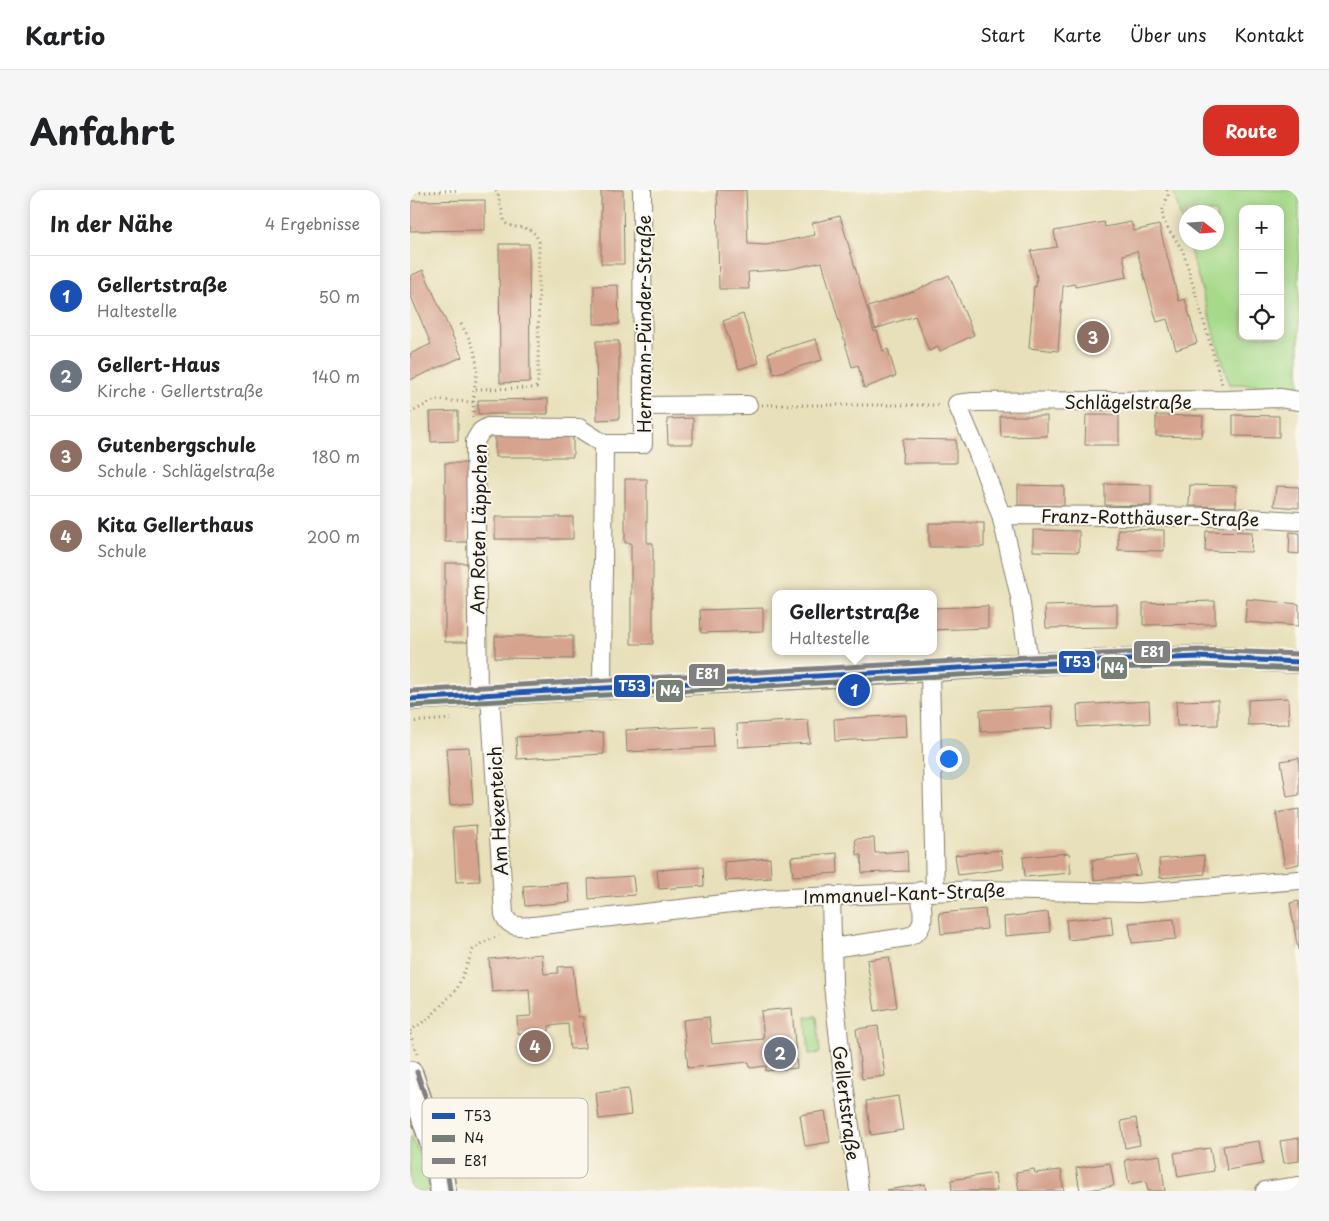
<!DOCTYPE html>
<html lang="de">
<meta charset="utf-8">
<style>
:root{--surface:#fff;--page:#f6f6f6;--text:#202124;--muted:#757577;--line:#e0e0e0;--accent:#d93025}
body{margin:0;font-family:"Playpen Sans",sans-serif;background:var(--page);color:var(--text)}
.controls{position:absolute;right:15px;top:15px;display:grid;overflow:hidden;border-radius:10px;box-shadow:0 2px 12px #0003}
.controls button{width:45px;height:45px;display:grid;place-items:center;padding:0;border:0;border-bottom:1px solid var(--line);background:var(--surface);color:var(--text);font:25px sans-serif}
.compass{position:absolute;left:769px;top:15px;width:45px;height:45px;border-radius:50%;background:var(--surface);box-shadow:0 2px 12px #0003;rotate:107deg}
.you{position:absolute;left:538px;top:568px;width:18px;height:18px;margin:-12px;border:4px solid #fff;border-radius:50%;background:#1a73e8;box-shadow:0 0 0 8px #1a73e833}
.badge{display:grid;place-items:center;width:32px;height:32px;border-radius:50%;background:var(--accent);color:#fff;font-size:16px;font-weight:700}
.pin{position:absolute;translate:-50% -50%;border:2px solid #fff;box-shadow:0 1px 5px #0006}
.popup{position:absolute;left:362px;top:400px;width:165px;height:65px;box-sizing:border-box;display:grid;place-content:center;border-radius:10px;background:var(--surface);filter:drop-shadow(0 1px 4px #0005);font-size:16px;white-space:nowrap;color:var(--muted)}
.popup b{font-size:19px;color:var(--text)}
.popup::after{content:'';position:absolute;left:50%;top:100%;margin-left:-10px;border:10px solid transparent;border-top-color:var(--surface)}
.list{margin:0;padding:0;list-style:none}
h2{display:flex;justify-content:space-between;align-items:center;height:65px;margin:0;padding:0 20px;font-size:21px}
h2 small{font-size:16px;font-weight:400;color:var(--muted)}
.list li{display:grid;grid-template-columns:32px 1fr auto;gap:15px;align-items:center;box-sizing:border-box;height:80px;padding:0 20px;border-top:1px solid var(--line)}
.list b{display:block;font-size:19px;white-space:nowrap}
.list p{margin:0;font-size:16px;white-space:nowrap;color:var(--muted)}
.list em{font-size:16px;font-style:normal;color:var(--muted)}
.icon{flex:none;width:28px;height:28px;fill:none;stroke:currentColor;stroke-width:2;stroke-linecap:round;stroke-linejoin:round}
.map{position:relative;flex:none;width:889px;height:1001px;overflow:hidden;border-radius:15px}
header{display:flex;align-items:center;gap:30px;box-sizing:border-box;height:70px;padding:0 25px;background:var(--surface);border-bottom:1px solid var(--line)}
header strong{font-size:24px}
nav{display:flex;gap:28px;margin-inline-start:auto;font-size:18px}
.intro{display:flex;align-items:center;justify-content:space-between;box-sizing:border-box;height:120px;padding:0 30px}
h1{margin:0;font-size:35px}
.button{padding:12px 22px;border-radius:15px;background:var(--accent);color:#fff;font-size:18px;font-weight:700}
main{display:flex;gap:30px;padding:0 30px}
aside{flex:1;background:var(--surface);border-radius:15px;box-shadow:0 2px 12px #0003}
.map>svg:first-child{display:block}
.green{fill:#a6da8a;stroke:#617b53;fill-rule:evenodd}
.building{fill:#d6a38f}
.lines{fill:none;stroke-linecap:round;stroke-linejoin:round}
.minor-casing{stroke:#827e6b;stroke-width:20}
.tertiary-casing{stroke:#827e6b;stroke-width:24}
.secondary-casing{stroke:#827e6b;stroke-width:28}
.path{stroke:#827e6b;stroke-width:3;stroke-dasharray:1 4;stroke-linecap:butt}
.minor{stroke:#fff;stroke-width:18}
.tertiary{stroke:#fff;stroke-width:21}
.secondary{stroke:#fff;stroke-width:25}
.bus-1-casing{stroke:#fbf7ec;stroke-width:9}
.bus-2-casing{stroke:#fbf7ec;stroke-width:9}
.bus-3-casing{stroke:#fbf7ec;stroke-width:9}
.bus-1{stroke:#2056ae;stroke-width:5}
.bus-2{stroke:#757f77;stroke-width:5}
.bus-3{stroke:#808080;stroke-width:5}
.labels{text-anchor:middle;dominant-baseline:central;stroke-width:4;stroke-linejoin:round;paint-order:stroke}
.street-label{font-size:18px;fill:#1c1c1c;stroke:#fbf7ec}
.key{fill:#fbf7ec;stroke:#b8b5ae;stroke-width:1}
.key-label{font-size:14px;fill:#1c1c1c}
.line-badge{stroke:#fbf7ec;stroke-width:2}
.badge-label{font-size:14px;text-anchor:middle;font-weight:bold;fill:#fff}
</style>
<header>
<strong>Kartio</strong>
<nav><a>Start</a><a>Karte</a><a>Über uns</a><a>Kontakt</a></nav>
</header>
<div class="intro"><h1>Anfahrt</h1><a class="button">Route</a></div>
<main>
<aside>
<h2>In der Nähe<small>4 Ergebnisse</small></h2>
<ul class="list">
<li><span class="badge" style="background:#1a4fb4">1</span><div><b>Gellertstraße</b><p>Haltestelle</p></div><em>50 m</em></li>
<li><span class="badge" style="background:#6b7280">2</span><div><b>Gellert-Haus</b><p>Kirche · Gellertstraße</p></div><em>140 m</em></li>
<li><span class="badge" style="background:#8d6e63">3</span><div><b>Gutenbergschule</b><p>Schule · Schlägelstraße</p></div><em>180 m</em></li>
<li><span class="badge" style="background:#8d6e63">4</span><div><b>Kita Gellerthaus</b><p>Schule</p></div><em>200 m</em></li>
</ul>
</aside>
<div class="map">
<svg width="889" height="1001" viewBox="0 0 889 1001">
<rect width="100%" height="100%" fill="#fbf7ec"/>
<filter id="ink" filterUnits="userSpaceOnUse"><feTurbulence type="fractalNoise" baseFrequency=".02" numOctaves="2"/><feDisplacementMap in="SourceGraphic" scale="10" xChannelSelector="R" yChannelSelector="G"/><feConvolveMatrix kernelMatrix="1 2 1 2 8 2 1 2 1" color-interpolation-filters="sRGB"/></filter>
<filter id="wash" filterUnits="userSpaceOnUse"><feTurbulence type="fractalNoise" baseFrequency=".0096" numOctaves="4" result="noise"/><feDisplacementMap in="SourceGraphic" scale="20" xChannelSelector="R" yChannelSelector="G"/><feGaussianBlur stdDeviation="1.12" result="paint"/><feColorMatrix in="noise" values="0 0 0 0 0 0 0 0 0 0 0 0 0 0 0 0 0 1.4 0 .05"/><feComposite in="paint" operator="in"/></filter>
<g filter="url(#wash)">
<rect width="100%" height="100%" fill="#e8e0ba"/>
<path class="green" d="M763 0H889V196L819 194 778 53 806 52V22H776V46ZM833 19H870V146H833Z
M407 826 410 863 399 864 396 827Z
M0 946 13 970 20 1001H0Z"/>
<g id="blocks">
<path class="building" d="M191 0H213L214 74H191Z
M307 0H336L338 54 356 55 405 45 402 33 430 26 464 142 467 141 473 161 478 159 486 186 454 198 448 175 442 177 412 72 381 79 338 82 339 99H309Z
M75 10V40L0 41V11Z
M694 32 695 37 721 32 724 41 749 35 769 111 775 109 787 153 766 160 757 129 747 132 727 61 713 65 717 87 665 97V94L653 96 648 161 619 158 624 96 626 97 627 88 621 61 647 57 644 41Z
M89 54H119L120 192 90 193Z
M13 80 52 167 0 190V164L21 154 0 104V86Z
M539 85 564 145 530 161 528 157 519 161 505 126 465 139 458 117 504 101Z
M208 95 209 134H184V96Z
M333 124 349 173 329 179 313 131Z
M406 149 412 170 364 184 358 163Z
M186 151H209V229L187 230Z
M138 209V224H68V210Z
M48 221V251L21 252 20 222Z
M676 225H709V255H675Z
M746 225 793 226 792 247 746 246Z
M823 225 869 226V247L823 246Z
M590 226H637V246L591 247Z
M283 228V254H258L257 229Z
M163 244V267H85V245Z
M493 249 546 250V273H492Z
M35 273H57L58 352H35Z
M215 289H237V353H243V454H221V353H215Z
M695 294 741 295V316L695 315Z
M608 295 654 296V316L608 315Z
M780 295 826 296V317L779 316Z
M866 296 889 297V318L864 316Z
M85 327H163V349H85Z
M519 333H574V357H519Z
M708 339 754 340V361L708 360Z
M623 340 669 341V362L623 361Z
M796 341 842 342 841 362 795 361Z
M880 342 889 343V364L879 363Z
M35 373H57L58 452H35Z
M837 409 889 414V436L835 432Z
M805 411V434L733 435V413Z
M707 414V437L636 438 635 416Z
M578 416V438L523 440V418Z
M353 418V441L291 443 290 420Z
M85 446H163V469L85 468Z
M878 508 879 534 838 535V510Z
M808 510V535L767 536 766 511Z
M739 511 740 533 668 537 667 515Z
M642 516 643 538 571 542 570 520Z
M496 525 497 547 425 551 424 529Z
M398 530 400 553 328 557 327 534Z
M303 536 304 557 217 562 216 540Z
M193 542 194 564 107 569 106 547Z
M59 557 63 613 40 615 36 558Z
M889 568V605L877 607 871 571Z
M889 619V674L875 677 866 623Z
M66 635 70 691 46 692 43 637Z
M464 648 465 663 497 661 498 681 452 683 451 665H447L445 649Z
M591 660 593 679 548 685 545 665Z
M427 663 428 683 383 686 381 667Z
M659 663 661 683 615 687 613 667Z
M728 665 730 685 684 690 682 670Z
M794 665 795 684 750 688 749 669Z
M360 668 361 688 316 691 314 672Z
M293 677 294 696 249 699 247 680Z
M223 686 225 705 179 709 178 689Z
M158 693 160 712 115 716 113 696Z
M889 711V760H888L880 713Z
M575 719 577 739 531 744 529 723Z
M638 722 640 742 595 746 594 727Z
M701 726 703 745 658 750 656 730Z
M764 729 766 749 722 753 719 733Z
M132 764 134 784 148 783V777L163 776 168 827H173L175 858 160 859 158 834 139 836V841L108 844 107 827 121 826 119 799 82 802 79 769Z
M479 767 487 817 465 821 457 770Z
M382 818 387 878 356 881V876L340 878 339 872 278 878 273 830 299 827 302 854 354 849 351 821Z
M468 836 475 886 452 889 446 839Z
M218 899 221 925 189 929 186 903Z
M488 906 493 940 461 945 456 911Z
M415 921 420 952 395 956 390 925Z
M726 928 730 955 715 958 711 931Z
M889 948V971L874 973 870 951Z
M849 951 853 974 817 980 813 956Z
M800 958 804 981 768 987 764 963Z
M750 965 755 1001H738L736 991 719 994 715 970Z
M700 973 704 996 670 1001 666 978Z
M624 979 625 983 651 980 654 1001H609L606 982Z
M585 983 587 1001H542L541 990Z
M515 994 516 1001H477V1000Z"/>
</g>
</g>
<g filter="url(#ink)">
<use href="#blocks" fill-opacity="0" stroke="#827e6b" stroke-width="1"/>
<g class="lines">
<g class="minor-casing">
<path id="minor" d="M234 216 338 215
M591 325 820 327 889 331
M619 474 610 407 591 325 567 261 547 214 563 212 817 210 870 208 889 211
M520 481 525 701
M192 498 194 254H233L232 0
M80 505 94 724C99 741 118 736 132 735L356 709 567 700 729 703 889 690
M68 506 65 251 71 241 78 237 169 238 194 254
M421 705 423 795 433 886 449 1001
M422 758 497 747C519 740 512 720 510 701
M855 1001 889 996"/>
</g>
<g class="tertiary-casing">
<path id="tertiary" d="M0 509 192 498 446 485 619 474 788 467 889 472"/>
</g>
<g class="secondary-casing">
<path id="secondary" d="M0 884 28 968 33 1001"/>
</g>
<path class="path" d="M757 0 758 5 752 21 754 32 773 61 812 194
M0 3 49 0
M51 134C65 158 71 171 64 199
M352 215H531
M0 223 25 210 63 212
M63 227 64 199 121 198 126 197 128 191 129 52C121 31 109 42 95 33L88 5 86 0
M0 532 41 529
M0 841 20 827 47 799 63 760 72 753 89 746
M0 844 8 866"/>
<use href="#minor" class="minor"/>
<use href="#tertiary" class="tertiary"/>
<use href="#secondary" class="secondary"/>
<g class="bus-1-casing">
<path id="bus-1" d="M0 509 619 474 788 467 889 472"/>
</g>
<g class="bus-2-casing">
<path id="bus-2" d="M0 516 619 481 788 475 889 479"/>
</g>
<g class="bus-3-casing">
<path id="bus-3" d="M0 501 619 467 788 460 889 464
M7 882 35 966 40 1000"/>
</g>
<use href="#bus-1" class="bus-1"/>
<use href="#bus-2" class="bus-2"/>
<use href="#bus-3" class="bus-3"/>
</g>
</g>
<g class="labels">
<g class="street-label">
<text transform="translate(233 134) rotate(-90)">Hermann-Pünder-Straße</text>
<text x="718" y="211">Schlägelstraße</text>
<text transform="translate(740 327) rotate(1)">Franz-Rotthäuser-Straße</text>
<text transform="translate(68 339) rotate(-89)">Am Roten Läppchen</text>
<text transform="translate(87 621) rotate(-93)">Am Hexenteich</text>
<text transform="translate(494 703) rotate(-2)">Immanuel-Kant-Straße</text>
<text transform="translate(437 913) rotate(83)">Gellertstraße</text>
</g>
</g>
<rect x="12" y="908" width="166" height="80" rx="8" class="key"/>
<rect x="22" y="923" width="23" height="6" fill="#2056ae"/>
<rect x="22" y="945" width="23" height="7" fill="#757f77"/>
<rect x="22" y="968" width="23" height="6" fill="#808080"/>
<g class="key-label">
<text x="54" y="931">T53</text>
<text x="54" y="953">N4</text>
<text x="54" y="976">E81</text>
</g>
<g class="line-badge">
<rect x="723" y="450" width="38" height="24" rx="5" fill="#808080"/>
<rect x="648" y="460" width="38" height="24" rx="5" fill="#2056ae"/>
<rect x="690" y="466" width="28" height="24" rx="5" fill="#757f77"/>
<rect x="278" y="473" width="38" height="24" rx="5" fill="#808080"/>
<rect x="203" y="484" width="38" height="24" rx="5" fill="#2056ae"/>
<rect x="245" y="489" width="29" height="24" rx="5" fill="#757f77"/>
</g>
<g class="badge-label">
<text x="742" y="467">E81</text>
<text x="667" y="477">T53</text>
<text x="704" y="483">N4</text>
<text x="297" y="489">E81</text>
<text x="222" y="501">T53</text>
<text x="260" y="506">N4</text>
</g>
</svg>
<div class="controls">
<button>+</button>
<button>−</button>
<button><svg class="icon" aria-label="locate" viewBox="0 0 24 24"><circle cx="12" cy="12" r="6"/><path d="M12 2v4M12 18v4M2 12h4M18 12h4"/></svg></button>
</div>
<svg class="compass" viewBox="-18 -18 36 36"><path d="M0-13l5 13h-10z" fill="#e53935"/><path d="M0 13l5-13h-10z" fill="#757577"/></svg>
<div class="you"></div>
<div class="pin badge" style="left:444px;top:500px;background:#1a4fb4">1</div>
<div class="popup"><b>Gellertstraße</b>Haltestelle</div>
<div class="pin badge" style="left:370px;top:863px;background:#6b7280">2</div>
<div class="pin badge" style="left:683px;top:147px;background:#8d6e63">3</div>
<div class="pin badge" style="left:125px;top:856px;background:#8d6e63">4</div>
</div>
</main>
